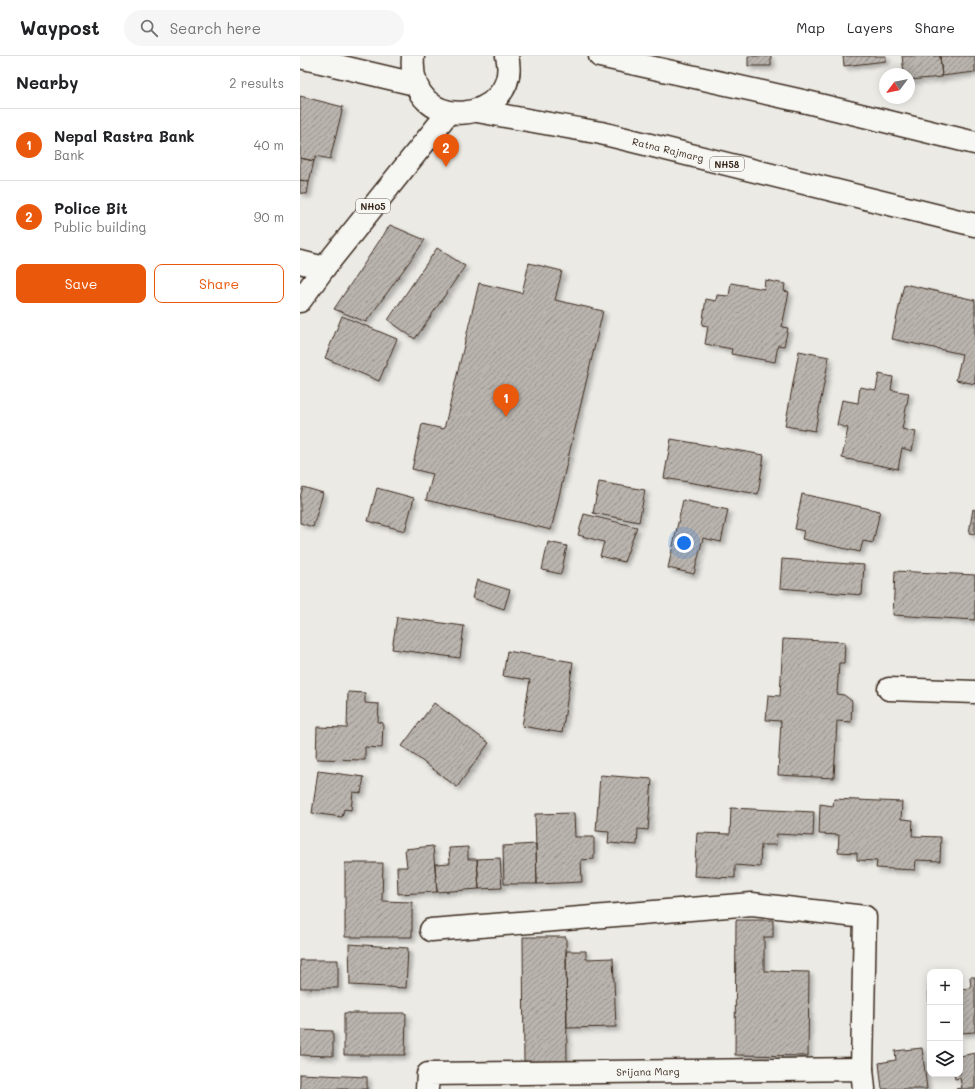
<!DOCTYPE html>
<meta charset="utf-8">
<style>
:root{--surface:#fff;--page:#f6f6f6;--text:#202124;--muted:#757577;--line:#e0e0e0;--accent:#ea580c}
body{margin:0;font-family:Mali,sans-serif;background:var(--page);color:var(--text)}
.controls{position:absolute;right:12px;bottom:12px;display:grid;overflow:hidden;border-radius:8px;box-shadow:0 2px 10px #0003}
.controls button{width:36px;height:36px;display:grid;place-items:center;padding:0;border:0;border-bottom:1px solid var(--line);background:var(--surface);color:var(--text);font:20px sans-serif}
.compass{position:absolute;left:579px;top:12px;width:36px;height:36px;border-radius:50%;background:var(--surface);box-shadow:0 2px 10px #0003;rotate:238deg}
.you{position:absolute;left:384px;top:487px;width:14px;height:14px;margin:-10px;border:3px solid #fff;border-radius:50%;background:#1a73e8;box-shadow:0 0 0 6px #1a73e833}
.badge{display:grid;place-items:center;width:26px;height:26px;border-radius:50%;background:var(--accent);color:#fff;font-size:13px;font-weight:700}
.pin{position:absolute;translate:-50% -33px;filter:drop-shadow(0 1px 2px #0008)}
.pin::after{content:'';position:absolute;top:21px;width:14px;height:12px;background:inherit;clip-path:polygon(0 0,100% 0,50% 100%)}
.list{margin:0;padding:0;list-style:none}
h2{display:flex;justify-content:space-between;align-items:center;height:52px;margin:0;padding:0 16px;font-size:17px}
h2 small{font-size:13px;font-weight:400;color:var(--muted)}
.list li{display:grid;grid-template-columns:26px 1fr auto;gap:12px;align-items:center;box-sizing:border-box;height:72px;padding:0 16px;border-top:1px solid var(--line)}
.list b{display:block;font-size:15px;white-space:nowrap}
.list p{margin:0;font-size:13px;white-space:nowrap;color:var(--muted)}
.list em{font-size:13px;font-style:normal;color:var(--muted)}
.actions{display:flex;gap:8px;padding:12px 16px}
.actions a{flex:1;padding:9px 0;border:1px solid var(--accent);border-radius:8px;text-align:center;font-size:14px;color:var(--accent)}
.actions .main{background:var(--accent);color:#fff}
.icon{flex:none;width:22px;height:22px;fill:none;stroke:currentColor;stroke-width:2;stroke-linecap:round;stroke-linejoin:round}
.map{position:relative;flex:none;width:675px;height:1033px;overflow:hidden}
header{display:flex;align-items:center;gap:24px;box-sizing:border-box;height:56px;padding:0 20px;background:var(--surface);border-bottom:1px solid var(--line)}
header strong{font-size:19px}
nav{display:flex;gap:22px;margin-inline-start:auto;font-size:14px}
.search{width:280px;height:36px;background:var(--page);display:flex;align-items:center;gap:10px;box-sizing:border-box;padding:0 14px;border-radius:22px;color:var(--muted);font-size:15px}
main{display:flex}
aside{flex:1;background:var(--surface)}
.map>svg:first-child{display:block}
.building{fill:url(#building-hatch);stroke:#3b2a1e;filter:url(#shadow)}
.lines{fill:none;stroke-linecap:round;stroke-linejoin:round}
.street-casing{stroke:#3b2a1e;stroke-width:25}
.primary-casing{stroke:#3b2a1e;stroke-width:25}
.highway-casing{stroke:#3b2a1e;stroke-width:25}
.street{stroke:#f6f6f2;stroke-width:22}
.primary{stroke:#f6f6f2;stroke-width:22}
.highway{stroke:#f6f6f2;stroke-width:22}
.labels{text-anchor:middle;dominant-baseline:central;stroke-width:3;stroke-linejoin:round;paint-order:stroke}
.shield{fill:#f6f6f2;stroke:#73675e;stroke-width:1}
.shield-label{font-size:9px;font-weight:bold;fill:#3b2a1e}
.street-label{font-size:10px;fill:#3b2a1e;stroke:#f6f6f2}
</style>
<header>
<strong>Waypost</strong>
<div class="search"><svg class="icon" aria-label="search" viewBox="0 0 24 24"><circle cx="10" cy="10" r="6"/><path d="M15 15l6 6"/></svg>Search here</div>
<nav><a>Map</a><a>Layers</a><a>Share</a></nav>
</header>
<main>
<aside>
<h2>Nearby<small>2 results</small></h2>
<ul class="list">
<li><span class="badge">1</span><div><b>Nepal Rastra Bank</b><p>Bank</p></div><em>40 m</em></li>
<li><span class="badge">2</span><div><b>Police Bit</b><p>Public building</p></div><em>90 m</em></li>
</ul>
<div class="actions"><a class="main">Save</a><a>Share</a></div>
</aside>
<div class="map">
<svg width="675" height="1033" viewBox="0 0 675 1033">
<defs>
<pattern id="building-hatch" width="6" height="6" patternUnits="userSpaceOnUse"><rect width="6" height="6" fill="#bab4ae"/><path d="M-1 1l2-2M0 6l6-6M5 7l2-2" fill="none" stroke="#98938d"/></pattern>
<filter id="shadow"><feDropShadow dx="3.5" dy="3.5" stdDeviation="2" flood-color="#0004"/></filter>
</defs>
<rect width="100%" height="100%" fill="#ebeae5"/>
<filter id="ink" filterUnits="userSpaceOnUse"><feTurbulence type="fractalNoise" baseFrequency=".025" numOctaves="2"/><feDisplacementMap in="SourceGraphic" scale="8" xChannelSelector="R" yChannelSelector="G"/><feConvolveMatrix kernelMatrix="1 2 1 2 8 2 1 2 1" color-interpolation-filters="sRGB"/></filter>
<g filter="url(#ink)">
<path class="building" d="M448 0H471V10H448Z
M543 0H586V5L544 10Z
M602 0H640L642 21 609 24V18H604Z
M640 0H675V16L642 20Z
M0 40 43 51 30 103 16 100 14 105 0 102Z
M0 102 14 105 9 126 0 124Z
M0 124 9 126 7 138 0 137Z
M90 169 125 184 66 266 34 253Z
M137 192 165 210 115 283 88 264Z
M229 207 262 215 255 244 303 255 251 474 126 444 133 418 112 413 122 368 144 373 179 227 222 237Z
M465 224 485 228 484 235 489 236 482 271 488 272 484 290 478 289 475 306 431 298 432 293 405 288 408 270 402 269 406 243 416 245 417 239 429 240 431 227 464 233Z
M604 228 675 244V328L656 324 662 298 592 283Z
M42 260 97 283 79 325 25 302Z
M499 295 529 301 515 375 485 370Z
M579 318 593 321 591 334 609 337 602 373 616 376 612 395 602 392 598 413 542 402 548 372 537 369 542 344 558 347 560 331 576 334Z
M371 383 464 399 458 438 364 422Z
M299 426 345 434 339 466 293 457Z
M3 431 23 437 13 471 0 467V441Z
M77 432 114 442 105 475 68 465Z
M502 438 580 455 573 487 563 485 560 496 502 483 504 475 495 473Z
M383 444 428 454 421 486 403 482 394 518 368 512Z
M673 453 675 454V478L669 477Z
M284 458 337 471 324 506 300 500 304 486 278 479Z
M248 486 267 490 261 518 242 514Z
M482 503 564 509 562 539 480 532Z
M595 515 675 519V564L593 559Z
M177 524 210 534 204 553 172 542Z
M97 561 164 570 160 602 92 593Z
M483 583 545 586 544 607H539L537 638 544 639 552 645 551 666 537 665 534 722 478 719 481 665 466 664 468 639 480 640Z
M207 595 273 606 262 677 222 670 230 624 203 620Z
M48 636 65 637V647L79 648 78 666 83 667 82 692 65 691V704L16 703 17 671 47 672Z
M134 647 189 687 157 731 102 690Z
M18 715 64 721 61 737 53 736 51 754 44 753 42 761 12 757Z
M300 719 352 723 348 774 338 773 337 789 308 787 309 776 296 775Z
M534 743 602 746 601 763 613 764 612 780 641 781 640 805 616 804 615 814 576 812 577 805 557 804V797L538 796 539 779 519 778 520 748 533 750Z
M431 752 514 756 513 780 477 778 476 789H461L460 811 435 809V822L394 820 397 777 430 778Z
M274 757 275 781H294V803L281 804 282 826 237 828 235 758Z
M236 788 237 828H204L203 790Z
M133 790 137 836 98 838 97 811H107L105 793Z
M168 791V803H177L179 833 137 836 135 808 150 807 149 792Z
M200 802 202 832 179 833 177 803Z
M45 807H83L82 845 112 846V881H45Z
M436 864H473V881H464V915L509 916 508 1000 435 999Z
M223 881H266L267 1009H224Z
M49 888 108 892 106 932 50 929Z
M266 895H286V903L313 902 316 971 267 972Z
M0 904H38V932H0Z
M670 921H675V976L660 977V933L671 932Z
M628 928H630V962Z
M44 957H106L105 999H44Z
M0 974 33 975V1000L0 999Z
M622 992 627 1033H582L579 1007 596 1004 595 995Z
M675 997V1033H656L662 1032 660 1022 655 1023 654 1018H660V1000Z
M0 1018 67 1021V1033H0Z"/>
<g class="lines">
<g class="street-casing">
<g id="street">
<path d="M0 206 24 212"/>
<path d="M589 633 675 636"/>
<path d="M131 874 452 848 565 861 562 1013"/>
<path id="s1" d="M127 1033 128 1018 562 1013 564 1033"/>
</g>
</g>
<g class="primary-casing">
<path id="primary" d="M0 245 24 212 148 57"/>
</g>
<g class="highway-casing">
<g id="highway">
<path d="M113 0C106 84 223 67 207 0"/>
<path d="M300 0 507 46 675 87"/>
<path d="M0 1 115 28"/>
<path id="s2" d="M177 55 301 77 675 169"/>
</g>
</g>
<use href="#street" class="street"/>
<use href="#primary" class="primary"/>
<use href="#highway" class="highway"/>
</g>
</g>
<g class="labels">
<g class="shield">
<rect x="410" y="101" width="34" height="14" rx="3"/>
<rect x="56" y="143" width="34" height="14" rx="3"/>
</g>
<g class="shield-label">
<text x="427" y="108">NH58</text>
<text x="73" y="150">NH05</text>
</g>
<g class="street-label">
<text stroke="none"><textPath href="#s2" startOffset="195">Ratna Rajmarg</textPath></text>
<text stroke="none"><textPath href="#s1" startOffset="235">Srijana Marg</textPath></text>
</g>
</g>
</svg>
<div class="controls">
<button>+</button>
<button>−</button>
<button><svg class="icon" aria-label="layers" viewBox="0 0 24 24"><path d="M12 4l9 5-9 5-9-5zM3 14l9 5 9-5"/></svg></button>
</div>
<svg class="compass" viewBox="-18 -18 36 36"><path d="M0-13l5 13h-10z" fill="#e53935"/><path d="M0 13l5-13h-10z" fill="#757577"/></svg>
<div class="you"></div>
<div class="pin badge" style="left:206px;top:361px">1</div>
<div class="pin badge" style="left:146px;top:111px">2</div>
</div>
</main>
